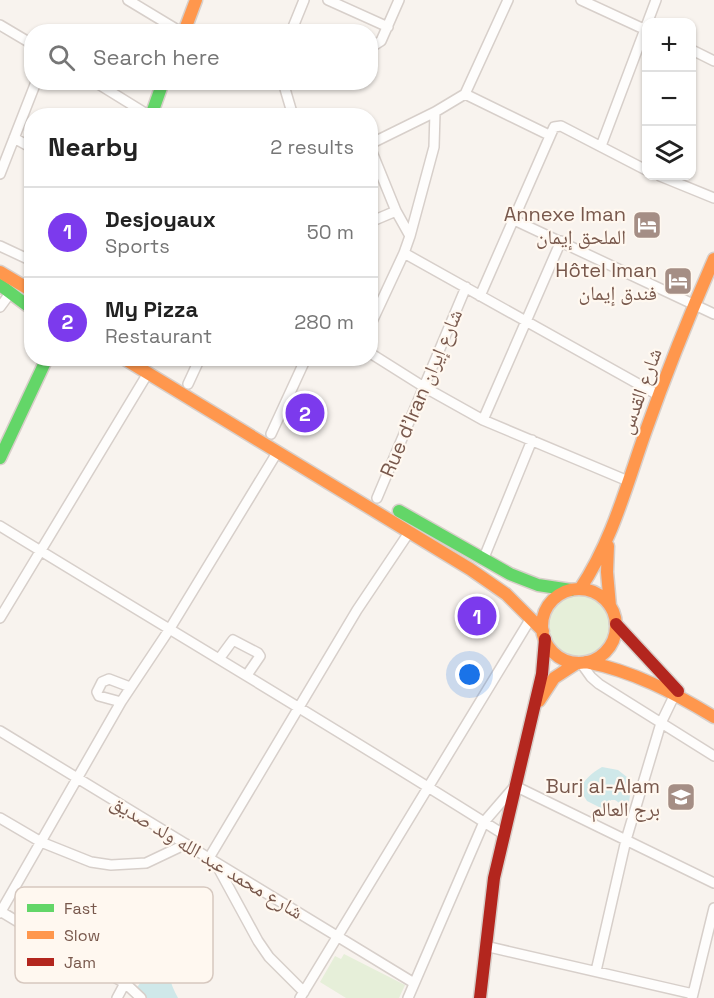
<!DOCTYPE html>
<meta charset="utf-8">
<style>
:root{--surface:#fff;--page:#f2f2f2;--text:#222;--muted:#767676;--line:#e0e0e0;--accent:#7c3aed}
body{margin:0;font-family:"Space Grotesk","Noto Naskh Arabic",sans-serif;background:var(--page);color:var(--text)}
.controls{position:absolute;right:18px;top:18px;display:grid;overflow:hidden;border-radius:12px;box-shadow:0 2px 4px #0004}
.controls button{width:54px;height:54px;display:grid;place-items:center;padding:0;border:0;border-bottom:2px solid var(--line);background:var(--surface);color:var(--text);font:30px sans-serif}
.you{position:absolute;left:470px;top:675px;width:21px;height:21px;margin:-15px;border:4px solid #fff;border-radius:50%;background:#1a73e8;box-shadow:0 0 0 9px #1a73e833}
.badge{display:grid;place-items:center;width:39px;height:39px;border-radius:50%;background:var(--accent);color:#fff;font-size:20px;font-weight:700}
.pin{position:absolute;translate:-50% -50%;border:3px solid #fff;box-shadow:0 2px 6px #0006}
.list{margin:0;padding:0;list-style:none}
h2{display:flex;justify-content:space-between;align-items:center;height:78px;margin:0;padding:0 24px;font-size:26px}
h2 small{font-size:20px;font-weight:400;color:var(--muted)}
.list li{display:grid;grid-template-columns:39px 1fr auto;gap:18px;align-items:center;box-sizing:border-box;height:90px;padding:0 24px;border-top:2px solid var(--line)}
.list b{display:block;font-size:22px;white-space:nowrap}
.list p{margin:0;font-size:20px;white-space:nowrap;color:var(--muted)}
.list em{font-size:20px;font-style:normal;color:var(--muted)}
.icon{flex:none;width:33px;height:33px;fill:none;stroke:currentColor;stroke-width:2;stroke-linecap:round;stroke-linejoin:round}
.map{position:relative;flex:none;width:714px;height:998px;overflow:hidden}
.search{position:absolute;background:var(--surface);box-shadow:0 2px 4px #0004;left:24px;top:24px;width:354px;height:66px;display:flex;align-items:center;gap:15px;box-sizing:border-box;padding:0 21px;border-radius:24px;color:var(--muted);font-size:22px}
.panel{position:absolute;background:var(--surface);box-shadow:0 2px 4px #0004;left:24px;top:108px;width:354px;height:258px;border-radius:24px}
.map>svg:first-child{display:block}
.green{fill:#e6efd9}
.water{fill:#cfe8e9}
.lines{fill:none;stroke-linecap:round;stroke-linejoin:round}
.street-casing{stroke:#d7cfca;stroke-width:12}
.fast-casing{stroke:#d8cfca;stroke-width:15}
.slow-casing{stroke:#d8cfca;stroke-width:15}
.jam-casing{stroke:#d8cfca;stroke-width:15}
.street{stroke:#fefdfc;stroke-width:9}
.fast{stroke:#63d668;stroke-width:12}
.slow{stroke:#ff974d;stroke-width:12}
.jam{stroke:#b3261e;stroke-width:12}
.labels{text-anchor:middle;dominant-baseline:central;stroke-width:4.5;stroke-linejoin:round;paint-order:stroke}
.poi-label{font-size:20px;fill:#78584c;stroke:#fff8f0;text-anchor:end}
.street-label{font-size:20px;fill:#78584c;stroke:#fff8f0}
.key{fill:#fff8f0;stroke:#d6c8bf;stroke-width:1.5}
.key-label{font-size:16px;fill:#78584c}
</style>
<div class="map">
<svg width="714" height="998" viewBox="0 0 714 998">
<rect width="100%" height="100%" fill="#f8f3ee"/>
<path class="green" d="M548 625a33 33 0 1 1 66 0a33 33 0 1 1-66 0Z
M344 954 405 985 399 998H346L320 982 335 956 341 959Z"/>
<path class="water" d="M602 767 618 770 632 781 628 809 615 800H611L607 808 603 809 587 801 580 790C584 779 592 773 602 767Z
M158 946C174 951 171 960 170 974 170 983 174 990 178 998H143L135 990 141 982 146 983 150 981C149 976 145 971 144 966 142 957 151 949 158 946Z"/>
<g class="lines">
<g class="street-casing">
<path id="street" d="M128 0 181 32
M328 0 388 27
M581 0 646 30
M0 25 32 44
M291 32 304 0
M370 48 381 41 399 0
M692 50 714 61
M95 82 150 116
M283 82 293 116
M465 94 549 135
M14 138 32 148
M370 144 435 112 465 94 508 0
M601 146 656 0
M370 147 396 211 410 236
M0 174 36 82
M660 176 714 198
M512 219 714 314
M370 222 396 211
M0 246 32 261
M404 253 658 395
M480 296 554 127 561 126 646 170
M0 307 11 292
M370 326 404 253 410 236 434 147 435 112
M370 353 424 387 483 420 628 481
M188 384 200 358
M483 420 561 241
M271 434 306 358
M377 498 466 287
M0 526C168 629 337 729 503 834
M483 560 532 440
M0 618 148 373
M219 659 233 640 258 653 260 656 247 675
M581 663 591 677 599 684 714 756
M121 702 99 696 97 692 102 682 109 679 130 687
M0 731 414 983
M0 818 41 842 91 862 111 865 146 863 186 844
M209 858 357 610 410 531
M215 862 258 941 269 957 304 992
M0 911 73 955 125 983 141 998
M0 913 121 702 169 630 278 451
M485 946 693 994
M596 971 626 840 661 723 675 694
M117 998 125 983
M300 998 531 618
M408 998 484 822 515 786 714 883
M692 998 714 908"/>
</g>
<g class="fast-casing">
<path id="fast" d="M151 116 163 82
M0 285 32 309
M0 458 47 358
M399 511 510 574 538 585 571 590"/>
</g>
<g class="slow-casing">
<path id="slow" d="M184 32 196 0
M0 272 32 291
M123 358 470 569 506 594 543 631
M608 546 607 572 610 606
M580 589C612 541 626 487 645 433 666 374 689 316 714 259
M542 626a37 37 0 1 1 74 0a37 37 0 1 1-74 0Z
M586 662C633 671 673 692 714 717
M539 701 554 678 577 663"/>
</g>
<g class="jam-casing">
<path id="jam" d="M616 624 678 691
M480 998 494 878 542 674 545 639"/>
</g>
<use href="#street" class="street"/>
<use href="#fast" class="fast"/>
<use href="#slow" class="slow"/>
<use href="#jam" class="jam"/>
</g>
<defs>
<g id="hotel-square" transform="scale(1.5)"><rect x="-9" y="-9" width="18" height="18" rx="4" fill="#a58e85" stroke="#fff8f0"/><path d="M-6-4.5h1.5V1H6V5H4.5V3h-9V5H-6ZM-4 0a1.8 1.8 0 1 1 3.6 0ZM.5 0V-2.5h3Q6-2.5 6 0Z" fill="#fff"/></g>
<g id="school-square" transform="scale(1.5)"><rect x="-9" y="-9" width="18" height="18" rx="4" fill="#a58e85" stroke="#fff8f0"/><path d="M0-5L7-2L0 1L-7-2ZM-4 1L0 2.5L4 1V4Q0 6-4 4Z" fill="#fff"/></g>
</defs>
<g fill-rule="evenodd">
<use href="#hotel-square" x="647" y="225"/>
<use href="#hotel-square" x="678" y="281"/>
<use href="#school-square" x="681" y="797"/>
</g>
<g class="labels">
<g class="poi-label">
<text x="626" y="214">Annexe Iman<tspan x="626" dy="23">الملحق إيمان</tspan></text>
<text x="657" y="270">Hôtel Iman<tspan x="657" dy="23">فندق إيمان</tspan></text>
<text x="660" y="786">Burj al-Alam<tspan x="660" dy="23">برج العالم</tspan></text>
</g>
<g class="street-label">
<text transform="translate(640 391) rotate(-70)">شارع القدس</text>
<text transform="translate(421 393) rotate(-67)">Rue d'Iran شارع إيران</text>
<text transform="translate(207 857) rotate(31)">شارع محمد عبد الله ولد صديق</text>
</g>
</g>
<rect x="15" y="887" width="198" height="96" rx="9" class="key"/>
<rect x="27" y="904" width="27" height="8" fill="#63d668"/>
<rect x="27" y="931" width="27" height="8" fill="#ff974d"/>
<rect x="27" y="958" width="27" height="8" fill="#b3261e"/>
<g class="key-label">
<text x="64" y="914">Fast</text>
<text x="64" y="941">Slow</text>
<text x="64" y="968">Jam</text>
</g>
</svg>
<div class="controls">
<button>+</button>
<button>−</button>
<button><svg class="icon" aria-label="layers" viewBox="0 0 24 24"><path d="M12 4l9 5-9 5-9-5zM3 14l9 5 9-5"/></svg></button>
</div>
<div class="you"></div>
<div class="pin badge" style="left:477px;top:616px">1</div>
<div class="pin badge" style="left:305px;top:413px">2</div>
<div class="search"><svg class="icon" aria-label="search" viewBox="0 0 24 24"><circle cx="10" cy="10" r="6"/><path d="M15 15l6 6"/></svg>Search here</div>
<section class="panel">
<h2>Nearby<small>2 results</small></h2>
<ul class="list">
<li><span class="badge">1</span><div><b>Desjoyaux</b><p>Sports</p></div><em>50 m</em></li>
<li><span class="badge">2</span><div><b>My Pizza</b><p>Restaurant</p></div><em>280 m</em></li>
</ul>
</section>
</div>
